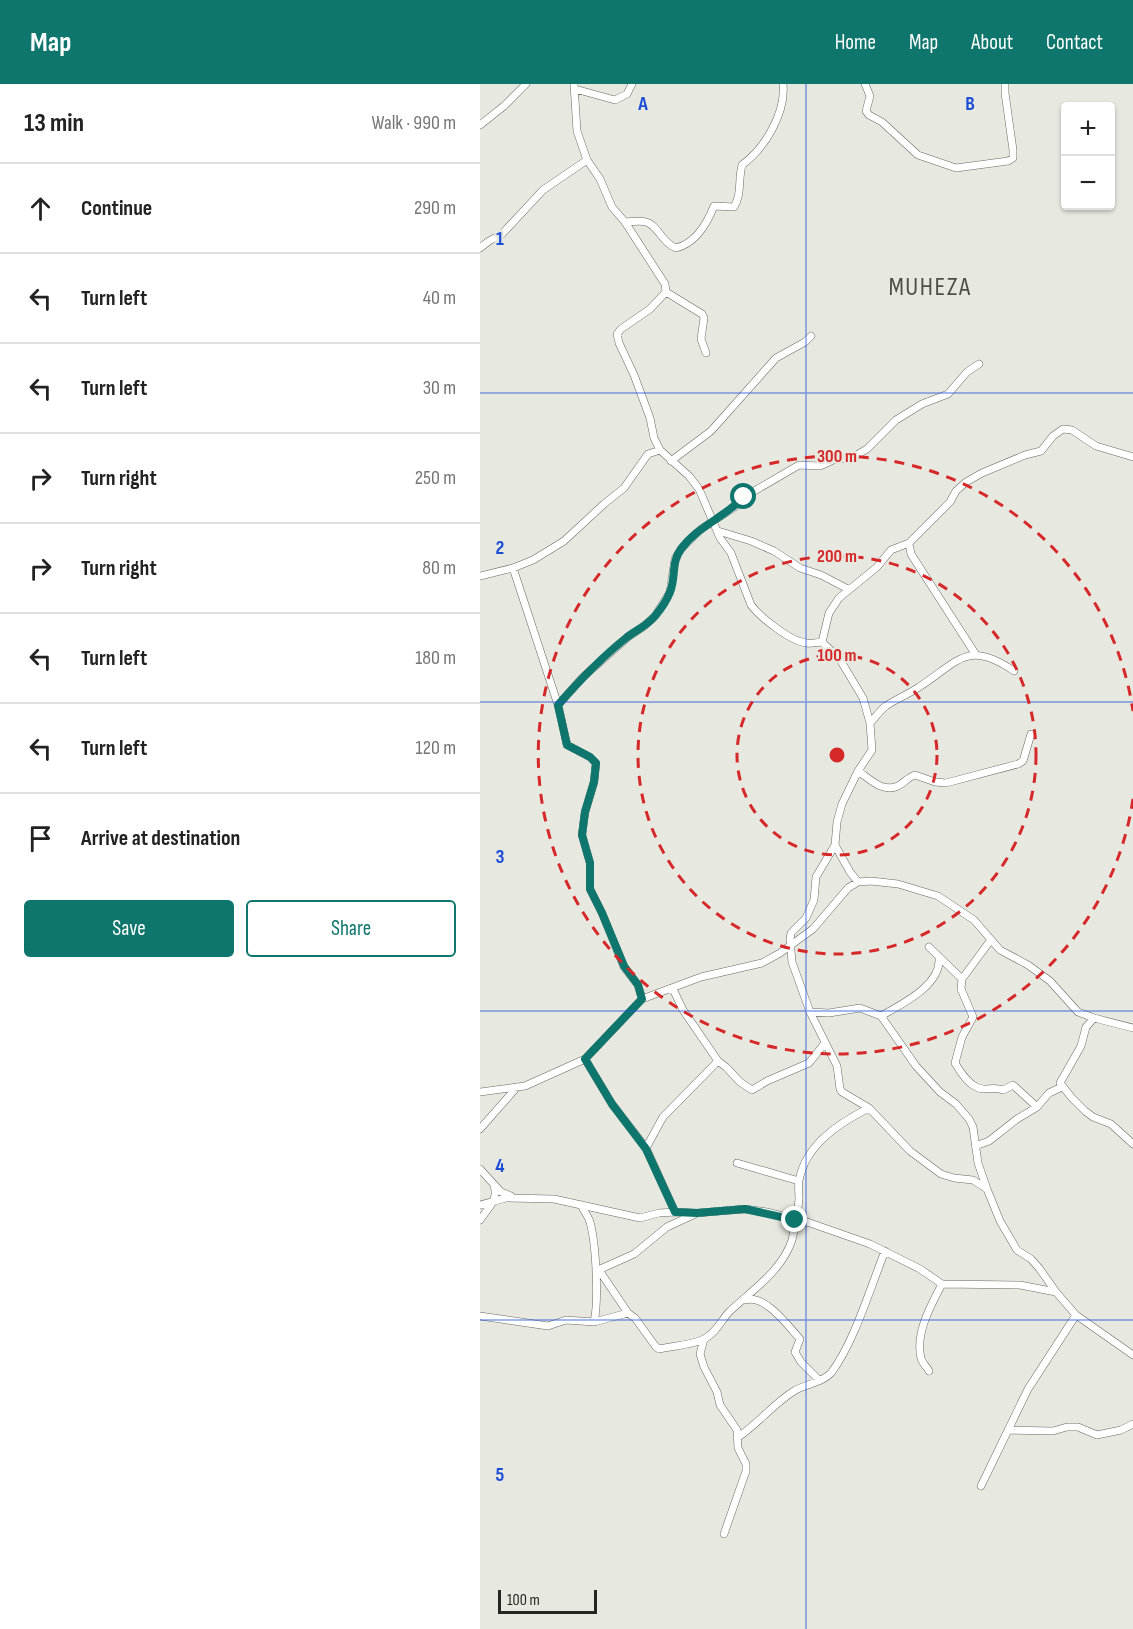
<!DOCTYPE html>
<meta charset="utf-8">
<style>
:root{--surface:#fff;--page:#f6f6f6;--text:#222;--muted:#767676;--line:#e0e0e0;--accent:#0f766e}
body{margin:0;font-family:"Sofia Sans Condensed",sans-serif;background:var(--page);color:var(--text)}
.controls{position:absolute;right:18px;top:18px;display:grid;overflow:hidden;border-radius:6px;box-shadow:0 2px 4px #0004}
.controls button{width:54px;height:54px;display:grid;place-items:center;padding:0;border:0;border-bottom:2px solid var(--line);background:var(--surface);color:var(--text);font:30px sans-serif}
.scale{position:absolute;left:18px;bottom:15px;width:99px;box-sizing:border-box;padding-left:6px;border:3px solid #252623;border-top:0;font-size:16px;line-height:21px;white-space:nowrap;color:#252623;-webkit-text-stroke:4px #e7e8e0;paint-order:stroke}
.stop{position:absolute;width:18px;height:18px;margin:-14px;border:4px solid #0f766e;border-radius:50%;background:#fff}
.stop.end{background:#0f766e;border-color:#fff;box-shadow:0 2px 6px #0008}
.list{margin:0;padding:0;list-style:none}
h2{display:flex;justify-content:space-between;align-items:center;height:78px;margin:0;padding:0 24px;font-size:26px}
h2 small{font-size:20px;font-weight:400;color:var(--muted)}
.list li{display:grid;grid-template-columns:39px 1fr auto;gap:18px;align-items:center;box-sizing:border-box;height:90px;padding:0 24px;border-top:2px solid var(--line)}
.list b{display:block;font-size:22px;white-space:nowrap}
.list em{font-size:20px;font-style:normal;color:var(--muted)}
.actions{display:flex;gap:12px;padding:18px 24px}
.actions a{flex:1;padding:14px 0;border:2px solid var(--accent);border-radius:6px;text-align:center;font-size:21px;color:var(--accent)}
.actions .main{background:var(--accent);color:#fff}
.icon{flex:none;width:33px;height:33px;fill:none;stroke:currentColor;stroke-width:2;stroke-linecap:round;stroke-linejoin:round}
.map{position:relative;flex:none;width:653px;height:1545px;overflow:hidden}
header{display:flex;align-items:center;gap:36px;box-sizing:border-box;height:84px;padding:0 30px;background:var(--accent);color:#fff}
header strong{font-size:28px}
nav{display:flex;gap:33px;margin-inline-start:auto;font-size:21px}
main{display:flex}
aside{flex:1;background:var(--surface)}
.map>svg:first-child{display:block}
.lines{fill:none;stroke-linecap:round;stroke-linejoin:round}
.minor-casing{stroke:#686962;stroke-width:8}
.minor{stroke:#fff;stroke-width:7}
.route{stroke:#0f766e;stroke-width:8}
.grid{fill:none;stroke:#1d4ed8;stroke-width:1.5;stroke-opacity:0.55}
.ring{fill:none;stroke:#d62828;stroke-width:3;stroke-dasharray:10 8}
.labels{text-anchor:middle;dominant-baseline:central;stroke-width:4.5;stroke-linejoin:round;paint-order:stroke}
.quarter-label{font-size:26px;letter-spacing:1.5px;fill:#4e4f48;stroke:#e7e8e0}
.grid-label{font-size:20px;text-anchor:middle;font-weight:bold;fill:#1d4ed8;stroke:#e7e8e0;stroke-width:4.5;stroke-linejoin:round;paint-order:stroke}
.centre{fill:#d62828;stroke:#e7e8e0;stroke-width:3}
.ring-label{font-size:18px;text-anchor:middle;font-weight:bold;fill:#d62828;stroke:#e7e8e0;stroke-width:4.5;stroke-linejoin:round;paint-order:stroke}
</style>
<header>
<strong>Map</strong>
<nav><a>Home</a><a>Map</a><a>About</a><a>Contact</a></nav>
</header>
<main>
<aside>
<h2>13 min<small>Walk · 990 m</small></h2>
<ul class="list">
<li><svg class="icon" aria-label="ahead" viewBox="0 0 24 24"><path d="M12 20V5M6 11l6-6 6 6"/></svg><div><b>Continue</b></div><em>290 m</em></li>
<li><svg class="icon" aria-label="left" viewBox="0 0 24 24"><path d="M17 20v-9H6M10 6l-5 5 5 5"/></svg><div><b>Turn left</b></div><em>40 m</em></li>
<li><svg class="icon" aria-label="left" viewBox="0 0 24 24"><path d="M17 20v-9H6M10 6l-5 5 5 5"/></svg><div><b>Turn left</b></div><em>30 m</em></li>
<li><svg class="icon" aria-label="right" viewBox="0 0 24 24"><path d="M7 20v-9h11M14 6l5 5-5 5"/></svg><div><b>Turn right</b></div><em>250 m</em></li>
<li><svg class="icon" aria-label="right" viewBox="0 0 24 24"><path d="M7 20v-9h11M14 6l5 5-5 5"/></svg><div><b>Turn right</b></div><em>80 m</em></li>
<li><svg class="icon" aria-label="left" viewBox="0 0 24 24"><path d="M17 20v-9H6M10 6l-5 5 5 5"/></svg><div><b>Turn left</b></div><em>180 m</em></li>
<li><svg class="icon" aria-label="left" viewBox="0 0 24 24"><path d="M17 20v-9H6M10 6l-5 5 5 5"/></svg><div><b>Turn left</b></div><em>120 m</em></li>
<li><svg class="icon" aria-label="arrive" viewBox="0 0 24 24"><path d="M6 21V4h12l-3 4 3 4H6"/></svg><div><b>Arrive at destination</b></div></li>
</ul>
<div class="actions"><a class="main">Save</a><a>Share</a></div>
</aside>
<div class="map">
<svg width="653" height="1545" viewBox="0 0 653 1545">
<rect width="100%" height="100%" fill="#e7e8e0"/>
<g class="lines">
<g class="minor-casing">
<path id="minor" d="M94 0 97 47 107 76 120 95 132 123 145 138 185 200 186 208 170 225 141 245 137 250 139 259 154 291 170 334 174 354 180 366 209 392 219 405 240 454 251 469 271 521C280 533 311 558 327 559 332 560 337 558 342 558L359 574 383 614 390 639 392 666 378 687 362 720 357 738 355 761 336 793 334 816 326 834 311 849 310 855 312 878 330 928 357 982 360 1005 362 1008 389 1024 430 1067 461 1090 474 1094 493 1096 507 1105 520 1137 537 1166 551 1175 559 1184 576 1208
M385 0 390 12 386 27 389 31 402 38 438 71 476 84 528 77 533 74V66L525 9V0
M95 5 135 16 147 10 152 0
M0 41 24 22 46 0
M145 138C152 138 160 136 166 138 177 140 182 159 196 164 216 159 227 140 234 122L254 123C262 110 258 96 262 81 285 64 306 29 303 0
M0 164 9 157 22 150 63 106 107 76
M186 208 222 230 224 234 221 255 226 269
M191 377 231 347 296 274 325 258 331 252
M238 447 271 457 294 467 320 484 341 491 368 505
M429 459 431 470 496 571
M33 484 78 621 87 661 110 673 116 679 114 698 105 728 102 751 110 779V805L122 829 144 883 158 901 162 915
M0 492 33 484 53 476 84 457 124 420 144 404 168 370 180 366
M342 558 349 529 359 514 397 483 411 466 429 459 470 418 476 407 486 398 502 389 545 371 561 367 573 352 583 345 592 346 616 362 653 373
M78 621 103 593 148 553 163 543 175 532 190 508 195 475 201 465 221 445 255 423 264 413 319 381 340 382 353 376 373 373 387 365 416 336 442 320 468 310 487 288 499 280
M390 639C395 634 400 626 406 622 416 615 429 610 439 603 478 578 487 555 534 587
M378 687C390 695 402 709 418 702 424 699 428 693 435 691L455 698 466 699 538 680 543 677 551 650
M355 761 370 788 378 798
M510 857 482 895 481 905 493 933 482 953 475 979C481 989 491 1005 504 1005 512 1005 515 1003 523 1006L533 1001 557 1023
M449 863 482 895
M193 905 203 926 238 977 246 983 260 998 272 1006 287 997 329 979 345 959
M330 928 349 929 380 924 401 932C422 920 462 901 459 873
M401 932 436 982 460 1008 476 1020 489 1035 493 1043 498 1079 507 1105
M614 934 606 943 601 962 580 999 592 1014 605 1027 613 1033 631 1040 653 1060
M105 975 132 1020 166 1064 195 1128
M0 1008 45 1002 105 975 162 915 221 893 282 879 300 869 333 845 368 804 378 798 391 797 418 800 458 812 494 836 520 866 548 881 570 897 598 928 614 934 653 944
M0 1045 37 1003
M495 1062 509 1057 537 1035 557 1023 569 1009 582 1003
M166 1064 183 1033 238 977
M257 1079 319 1097
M0 1085 21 1108 31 1112
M0 1121 26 1114 74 1115 160 1134 179 1129 195 1128 217 1129 265 1125 287 1128 330 1139 390 1160 440 1185 462 1200 540 1201 576 1208 596 1231 653 1271
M101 1121C104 1127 108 1132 110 1138 116 1160 119 1216 114 1238
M0 1136C7 1125 19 1116 14 1102
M119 1186 148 1229 155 1234 176 1263 179 1265C193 1262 212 1261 224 1255 236 1249 241 1237 249 1228 271 1207 302 1187 312 1156 315 1143 318 1128 319 1115 319 1109 318 1103 319 1097 325 1061 359 1039 389 1024
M116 1187 154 1170 187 1143 215 1130
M266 1216C285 1210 309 1243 320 1255L315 1268 321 1278 339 1296
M0 1232 68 1242 86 1236 114 1238 148 1229
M224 1255 220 1270 224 1283 237 1308 240 1321 257 1346 258 1364 266 1380V1387L244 1450
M449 1287C447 1283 442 1279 441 1274 435 1249 451 1221 462 1200
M528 1346 573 1347 587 1343H598L617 1351 641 1346 653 1340
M257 1354C278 1340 293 1320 314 1307 325 1300 342 1299 351 1289 374 1259 391 1202 405 1167
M501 1402 548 1305 596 1231"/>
</g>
<use href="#minor" class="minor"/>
</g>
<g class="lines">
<path class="route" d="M264 413C245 433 218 442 201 465 191 478 196 494 190 508 187 516 180 526 175 532 167 542 156 546 146 554 121 574 99 597 78 621L87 661 110 673 116 679 114 698 105 728 102 751 110 779V805L122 829 144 882 158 901 162 915 105 975 132 1020 166 1065 195 1128 217 1129 265 1125 315 1136"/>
</g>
<path class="grid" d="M326 0V1545M0 309H653M0 618H653M0 927H653M0 1236H653"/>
<g class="ring">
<circle cx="357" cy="671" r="100"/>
<circle cx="357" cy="671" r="199"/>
<path d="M653 715A299 299 0 1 1 653 627"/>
</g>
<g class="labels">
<g class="quarter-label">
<text x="450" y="203">MUHEZA</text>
</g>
</g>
<g class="grid-label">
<text x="163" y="26">A</text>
<text x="490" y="26">B</text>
<text x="20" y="161">1</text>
<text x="20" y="470">2</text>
<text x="20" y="779">3</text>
<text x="20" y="1088">4</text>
<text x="20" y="1397">5</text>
</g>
<circle cx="357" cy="671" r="9" class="centre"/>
<g class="ring-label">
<text x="357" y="378">300 m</text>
<text x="357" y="478">200 m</text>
<text x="357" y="577">100 m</text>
</g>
</svg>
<div class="controls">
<button>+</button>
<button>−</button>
</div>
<div class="scale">100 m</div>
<div class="stop" style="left:264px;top:413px"></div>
<div class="stop end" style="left:315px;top:1136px"></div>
</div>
</main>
